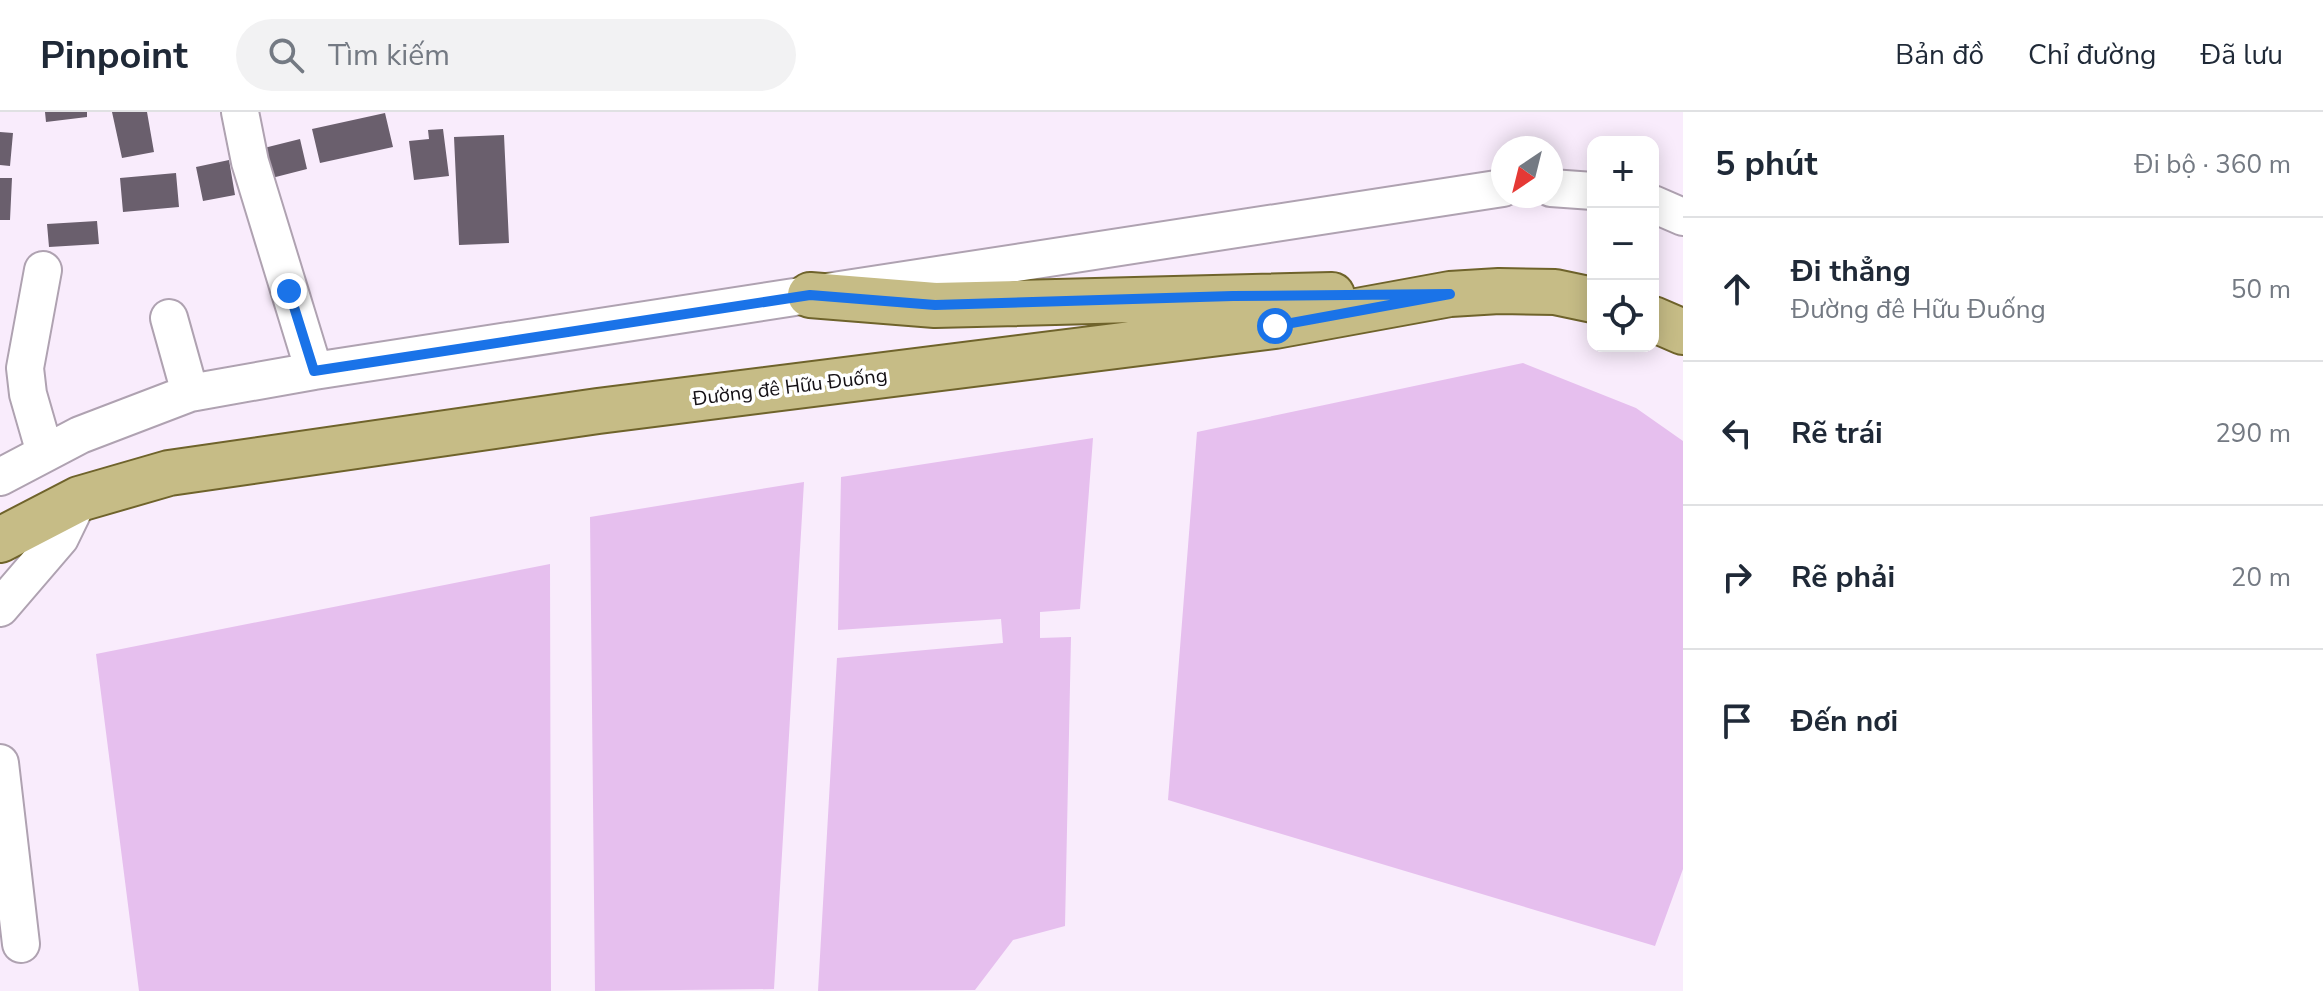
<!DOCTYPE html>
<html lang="vi">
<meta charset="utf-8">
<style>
:root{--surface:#fff;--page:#f2f2f3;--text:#1f2937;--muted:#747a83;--line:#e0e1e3}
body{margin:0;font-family:"Nunito Sans",sans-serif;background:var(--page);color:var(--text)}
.controls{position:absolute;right:24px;top:24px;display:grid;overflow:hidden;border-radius:16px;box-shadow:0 4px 20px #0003}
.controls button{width:72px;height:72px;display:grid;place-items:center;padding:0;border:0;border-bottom:2px solid var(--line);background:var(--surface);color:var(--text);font:40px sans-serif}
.compass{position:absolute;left:1491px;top:24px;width:72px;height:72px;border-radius:50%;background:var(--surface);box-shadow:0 4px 20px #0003;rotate:215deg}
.stop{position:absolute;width:24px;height:24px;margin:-18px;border:6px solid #1a73e8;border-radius:50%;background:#fff}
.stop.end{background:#1a73e8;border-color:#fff;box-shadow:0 2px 8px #0008}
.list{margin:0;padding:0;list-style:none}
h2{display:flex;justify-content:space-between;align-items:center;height:104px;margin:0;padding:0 32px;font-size:34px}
h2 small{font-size:26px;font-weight:400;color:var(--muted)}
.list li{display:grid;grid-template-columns:52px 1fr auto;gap:24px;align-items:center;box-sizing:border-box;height:144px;padding:0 32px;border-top:2px solid var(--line)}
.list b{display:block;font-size:30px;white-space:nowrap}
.list p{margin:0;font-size:26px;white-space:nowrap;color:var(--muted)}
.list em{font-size:26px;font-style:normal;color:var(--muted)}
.icon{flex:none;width:44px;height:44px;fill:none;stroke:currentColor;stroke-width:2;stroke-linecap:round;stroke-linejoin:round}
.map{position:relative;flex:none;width:1683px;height:879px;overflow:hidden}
header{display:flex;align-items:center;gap:48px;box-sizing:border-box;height:112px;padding:0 40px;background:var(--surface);border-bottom:2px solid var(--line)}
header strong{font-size:38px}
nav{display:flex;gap:44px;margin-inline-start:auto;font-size:28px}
.search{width:560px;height:72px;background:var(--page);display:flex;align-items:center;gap:20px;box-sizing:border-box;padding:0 28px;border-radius:44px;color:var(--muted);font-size:30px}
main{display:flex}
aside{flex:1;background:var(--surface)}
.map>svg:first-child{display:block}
.water{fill:#e6bfee}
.building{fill:#6a5f6d}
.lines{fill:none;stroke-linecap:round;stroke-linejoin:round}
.minor-casing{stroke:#afa2b1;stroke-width:40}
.major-casing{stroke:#6f632b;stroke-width:48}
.minor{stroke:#fff;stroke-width:36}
.major{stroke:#c6bc86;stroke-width:44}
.route{stroke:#1a73e8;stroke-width:10}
.labels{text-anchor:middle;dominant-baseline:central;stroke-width:7;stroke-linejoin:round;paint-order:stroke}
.street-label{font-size:20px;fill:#151116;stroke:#fff}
</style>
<header>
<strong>Pinpoint</strong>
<div class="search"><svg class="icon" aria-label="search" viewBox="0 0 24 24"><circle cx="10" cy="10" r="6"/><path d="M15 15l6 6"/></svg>Tìm kiếm</div>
<nav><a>Bản đồ</a><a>Chỉ đường</a><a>Đã lưu</a></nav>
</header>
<main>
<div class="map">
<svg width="1683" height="879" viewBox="0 0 1683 879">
<rect width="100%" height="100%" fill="#f9ecfc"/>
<path class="water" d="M1523 251 1636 296 1683 329V757L1655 834 1168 688 1197 320Z
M1093 326 1080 497 1040 500V526L1071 525 1065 814 1013 828 975 878 818 879 837 546 1003 531 1001 507 838 518 841 365Z
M804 370 774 877 595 879 590 405Z
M550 452 551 879H139L96 542Z"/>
<path class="building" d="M45 0H87V5L46 10Z
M112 0H147L154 40 122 46Z
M385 1 393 35 320 51 312 17Z
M443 17 449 64 414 68 409 29 429 27 428 18Z
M0 20 13 21 10 54 0 53Z
M504 23 509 131 459 133 454 25Z
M300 27 307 57 264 68 256 38Z
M229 48 235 83 203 89 196 55Z
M176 61 179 95 123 100 120 66Z
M0 66H12L10 108H0Z
M97 109 99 132 49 135 47 112Z"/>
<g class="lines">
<g class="minor-casing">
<path id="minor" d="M240 0 250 50 314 259
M1551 76 1593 79
M1653 92 1683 105
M43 158 25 256 28 282 45 341
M169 206 190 281
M0 365 80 323 190 281 314 259 1503 76
M0 496 60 426 79 387
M0 651 21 832"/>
</g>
<g class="major-casing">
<path id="major" d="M810 183 935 193 1332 183
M1653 207 1683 220
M0 428 79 387 169 361 598 299 1275 214 1450 182 1499 179 1555 180 1593 188"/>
</g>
<use href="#minor" class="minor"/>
<use href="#major" class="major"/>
</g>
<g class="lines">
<path class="route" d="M289 179 314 259 810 183 935 193 1233 184 1450 182 1275 214"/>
</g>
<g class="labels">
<g class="street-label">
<text transform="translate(790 275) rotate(-7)">Đường đê Hữu Đuống</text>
</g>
</g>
</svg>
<div class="controls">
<button>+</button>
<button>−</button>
<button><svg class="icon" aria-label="locate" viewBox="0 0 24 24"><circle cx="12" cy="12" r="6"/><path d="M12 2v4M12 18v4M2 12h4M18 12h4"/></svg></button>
</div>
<svg class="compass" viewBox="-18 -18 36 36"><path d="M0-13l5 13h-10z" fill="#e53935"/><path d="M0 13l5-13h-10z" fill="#747a83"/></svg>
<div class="stop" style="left:1275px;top:214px"></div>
<div class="stop end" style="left:289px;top:179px"></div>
</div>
<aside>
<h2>5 phút<small>Đi bộ · 360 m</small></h2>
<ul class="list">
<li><svg class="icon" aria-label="ahead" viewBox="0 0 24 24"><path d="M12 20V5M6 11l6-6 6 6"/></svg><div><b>Đi thẳng</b><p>Đường đê Hữu Đuống</p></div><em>50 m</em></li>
<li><svg class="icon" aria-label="left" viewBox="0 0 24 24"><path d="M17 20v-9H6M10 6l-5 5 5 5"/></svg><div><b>Rẽ trái</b></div><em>290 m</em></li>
<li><svg class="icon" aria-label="right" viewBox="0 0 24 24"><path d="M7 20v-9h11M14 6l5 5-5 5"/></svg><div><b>Rẽ phải</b></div><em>20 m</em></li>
<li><svg class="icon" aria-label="arrive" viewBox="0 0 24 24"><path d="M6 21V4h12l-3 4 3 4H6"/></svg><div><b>Đến nơi</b></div></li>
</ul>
</aside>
</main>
